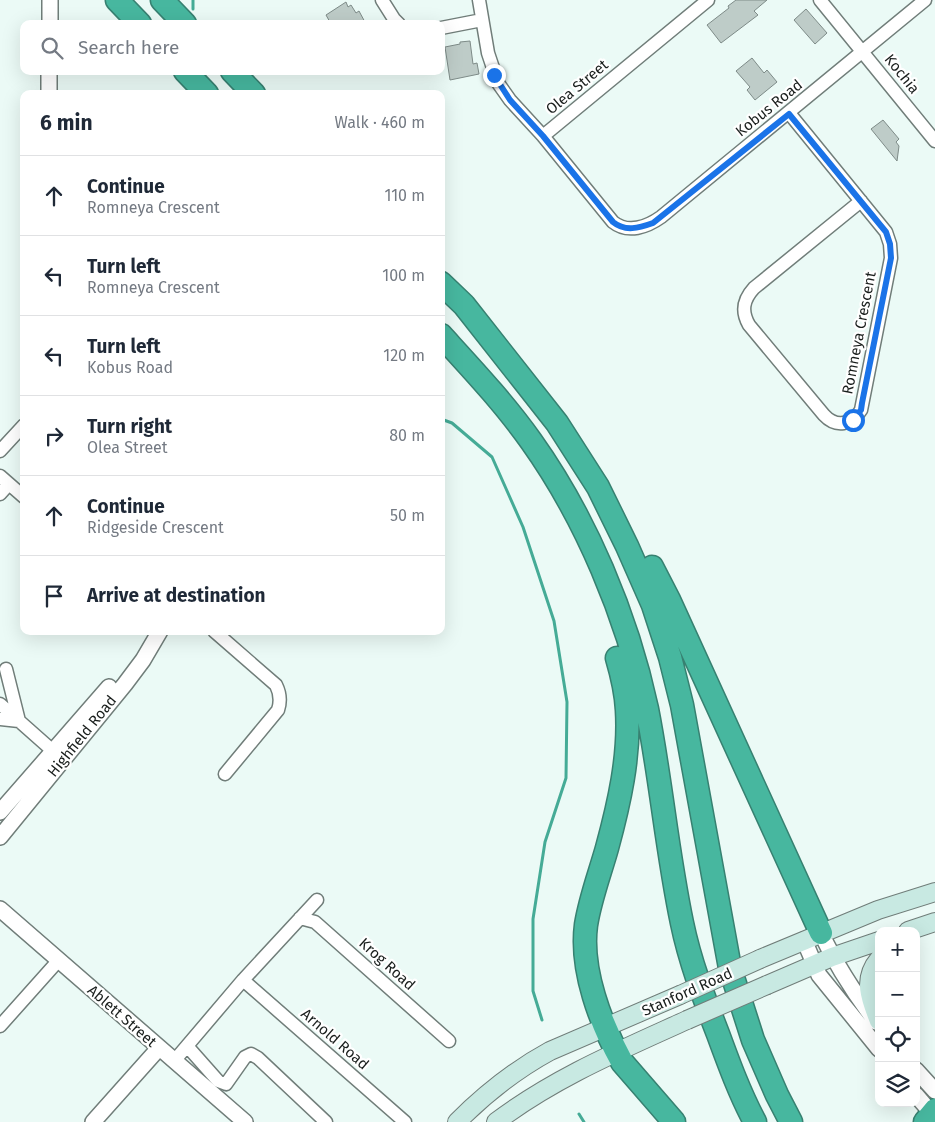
<!DOCTYPE html>
<meta charset="utf-8">
<style>
:root{--surface:#fff;--page:#f6f6f7;--text:#1f2937;--muted:#747a83;--line:#e0e1e3}
body{margin:0;font-family:"Fira Sans",sans-serif;background:var(--page);color:var(--text)}
.controls{position:absolute;right:15px;bottom:15px;display:grid;overflow:hidden;border-radius:10px;box-shadow:0 5px 20px #0002}
.controls button{width:45px;height:45px;display:grid;place-items:center;padding:0;border:0;border-bottom:1px solid var(--line);background:var(--surface);color:var(--text);font:25px sans-serif}
.stop{position:absolute;width:15px;height:15px;margin:-11px;border:4px solid #1a73e8;border-radius:50%;background:#fff}
.stop.end{background:#1a73e8;border-color:#fff;box-shadow:0 1px 5px #0008}
.list{margin:0;padding:0;list-style:none}
h2{display:flex;justify-content:space-between;align-items:center;height:65px;margin:0;padding:0 20px;font-size:21px}
h2 small{font-size:16px;font-weight:400;color:var(--muted)}
.list li{display:grid;grid-template-columns:32px 1fr auto;gap:15px;align-items:center;box-sizing:border-box;height:80px;padding:0 20px;border-top:1px solid var(--line)}
.list b{display:block;font-size:19px;white-space:nowrap}
.list p{margin:0;font-size:16px;white-space:nowrap;color:var(--muted)}
.list em{font-size:16px;font-style:normal;color:var(--muted)}
.icon{flex:none;width:28px;height:28px;fill:none;stroke:currentColor;stroke-width:2;stroke-linecap:round;stroke-linejoin:round}
.map{position:relative;flex:none;width:935px;height:1122px;overflow:hidden}
.search{position:absolute;background:var(--surface);box-shadow:0 5px 20px #0002;left:20px;top:20px;width:425px;height:55px;display:flex;align-items:center;gap:12px;box-sizing:border-box;padding:0 18px;border-radius:10px;color:var(--muted);font-size:19px}
.panel{position:absolute;background:var(--surface);box-shadow:0 5px 20px #0002;left:20px;top:90px;width:425px;height:545px;border-radius:10px}
.map>svg:first-child{display:block}
.lines{fill:none;stroke-linecap:round;stroke-linejoin:round}
.stream{stroke:#45ab96;stroke-width:3}
.building{fill:#beccc8;stroke:#7e8b88}
.minor-casing{stroke:#707d79;stroke-width:15}
.tertiary-casing{stroke:#707d79;stroke-width:18}
.secondary-casing{stroke:#707d79;stroke-width:20}
.motorway-casing{stroke:#378171;stroke-width:25}
.minor{stroke:#fff;stroke-width:12}
.tertiary{stroke:#fff;stroke-width:15}
.secondary{stroke:#c8e9e2;stroke-width:18}
.motorway{stroke:#47b79f;stroke-width:22}
.secondary-bridge-casing{stroke:#707d79;stroke-width:20;stroke-linecap:butt}
.secondary-bridge{stroke:#c8e9e2;stroke-width:18}
.route{stroke:#1a73e8;stroke-width:6}
.labels{text-anchor:middle;dominant-baseline:central;stroke-width:4.5;stroke-linejoin:round;paint-order:stroke}
.street-label{font-size:15px;fill:#191e1c;stroke:#fff}
</style>
<div class="map">
<svg width="935" height="1122" viewBox="0 0 935 1122">
<rect width="100%" height="100%" fill="#ebfaf6"/>
<g class="lines">
<path class="stream" d="M193 0V9
M441 419 452 423 492 457 523 527 554 621 567 702 566 778 545 842 533 919V991L542 1020
M579 1114 584 1122"/>
</g>
<path class="building" d="M736 0H767L754 11 758 15 721 43 707 25 729 8 728 6Z
M346 2 348 7 351 5 356 13 359 11 366 24H331L326 15Z
M806 9 827 33 815 44 794 20Z
M470 41 473 64 477 63 479 74 450 80 445 47 460 44V42Z
M752 58 764 73 767 70 777 82 755 100 747 90 750 87 736 71Z
M883 120 899 139 896 142 899 146 897 161 871 129Z"/>
<g class="lines">
<g class="minor-casing">
<path id="minor" d="M382 0 394 19 399 24
M479 0 488 53 498 83 510 100 543 136 613 222C628 234 647 227 661 217L925 0
M820 0 935 141
M441 28 482 20
M789 113 886 232 890 244 891 258 861 410C852 425 836 428 824 415L749 325C741 311 743 300 754 288L861 201
M543 136 708 0
M0 451 24 425
M0 476 24 497
M0 494 9 484
M214 631 276 685C280 693 281 701 278 710L225 774
M0 704 53 751
M0 719 19 721 6 669
M300 918 315 922 449 1041
M243 980 405 1122
M0 1026 58 961
M187 1046 218 1081 226 1084 245 1057 251 1054 258 1058 326 1122
M175 1060 243 980 317 900"/>
</g>
<g class="tertiary-casing">
<path id="tertiary" d="M50 24V0
M49 94V71
M0 812 109 687
M0 837 125 684 143 660 160 631
M0 909 245 1122
M821 933C836 965 855 994 876 1022
M804 940 819 975 879 1049
M916 1070 935 1091
M916 1095 935 1117
M93 1122 159 1048"/>
</g>
<g class="secondary-casing">
<path id="secondary" d="M908 931 935 922
M760 959 878 910 935 892
M879 959C862 979 870 999 879 1021
M767 985 832 957 879 941
M457 1122C485 1094 515 1070 550 1051L680 995
M496 1122C554 1078 621 1050 687 1020"/>
</g>
<g class="motorway-casing">
<path id="motorway" d="M117 0 140 24
M162 0 185 24
M185 71 207 94
M232 71 254 94
M441 283 464 305 557 423 598 487 627 546 653 605 670 657 682 705 730 968 753 1040 777 1095 791 1122
M441 335C472 369 504 403 531 441 586 518 627 616 647 709 661 780 667 852 682 923 690 962 704 998 718 1034 729 1064 740 1094 755 1122
M652 567 669 600 821 933
M617 658C622 675 626 692 627 710 630 756 619 804 607 848 600 873 590 899 586 925 580 970 601 1024 622 1062L674 1122
M925 1122 935 1110"/>
</g>
<use href="#minor" class="minor"/>
<use href="#tertiary" class="tertiary"/>
<use href="#secondary" class="secondary"/>
<use href="#motorway" class="motorway"/>
<g class="secondary-bridge-casing">
<path id="secondary-bridge" d="M680 995 760 959
M687 1020 767 985"/>
</g>
<use href="#secondary-bridge" class="secondary-bridge"/>
</g>
<g class="lines">
<path class="route" d="M494 75 510 100 543 136 613 222C625 232 639 228 653 223L789 114 886 232 890 244 891 258 862 403 861 410 853 420"/>
</g>
<g class="labels">
<g class="street-label">
<text transform="translate(902 74) rotate(51)">Kochia</text>
<text transform="translate(577 87) rotate(-40)">Olea Street</text>
<text transform="translate(769 108) rotate(-39)">Kobus Road</text>
<text transform="translate(859 333) rotate(-79)">Romneya Crescent</text>
<text transform="translate(82 736) rotate(-51)">Highfield Road</text>
<text transform="translate(387 964) rotate(42)">Krog Road</text>
<text transform="translate(687 992) rotate(-24)">Stanford Road</text>
<text transform="translate(122 1016) rotate(41)">Ablett Street</text>
<text transform="translate(335 1039) rotate(41)">Arnold Road</text>
</g>
</g>
</svg>
<div class="controls">
<button>+</button>
<button>−</button>
<button><svg class="icon" aria-label="locate" viewBox="0 0 24 24"><circle cx="12" cy="12" r="6"/><path d="M12 2v4M12 18v4M2 12h4M18 12h4"/></svg></button>
<button><svg class="icon" aria-label="layers" viewBox="0 0 24 24"><path d="M12 4l9 5-9 5-9-5zM3 14l9 5 9-5"/></svg></button>
</div>
<div class="stop" style="left:853px;top:420px"></div>
<div class="stop end" style="left:494px;top:75px"></div>
<div class="search"><svg class="icon" aria-label="search" viewBox="0 0 24 24"><circle cx="10" cy="10" r="6"/><path d="M15 15l6 6"/></svg>Search here</div>
<section class="panel">
<h2>6 min<small>Walk · 460 m</small></h2>
<ul class="list">
<li><svg class="icon" aria-label="ahead" viewBox="0 0 24 24"><path d="M12 20V5M6 11l6-6 6 6"/></svg><div><b>Continue</b><p>Romneya Crescent</p></div><em>110 m</em></li>
<li><svg class="icon" aria-label="left" viewBox="0 0 24 24"><path d="M17 20v-9H6M10 6l-5 5 5 5"/></svg><div><b>Turn left</b><p>Romneya Crescent</p></div><em>100 m</em></li>
<li><svg class="icon" aria-label="left" viewBox="0 0 24 24"><path d="M17 20v-9H6M10 6l-5 5 5 5"/></svg><div><b>Turn left</b><p>Kobus Road</p></div><em>120 m</em></li>
<li><svg class="icon" aria-label="right" viewBox="0 0 24 24"><path d="M7 20v-9h11M14 6l5 5-5 5"/></svg><div><b>Turn right</b><p>Olea Street</p></div><em>80 m</em></li>
<li><svg class="icon" aria-label="ahead" viewBox="0 0 24 24"><path d="M12 20V5M6 11l6-6 6 6"/></svg><div><b>Continue</b><p>Ridgeside Crescent</p></div><em>50 m</em></li>
<li><svg class="icon" aria-label="arrive" viewBox="0 0 24 24"><path d="M6 21V4h12l-3 4 3 4H6"/></svg><div><b>Arrive at destination</b></div></li>
</ul>
</section>
</div>
